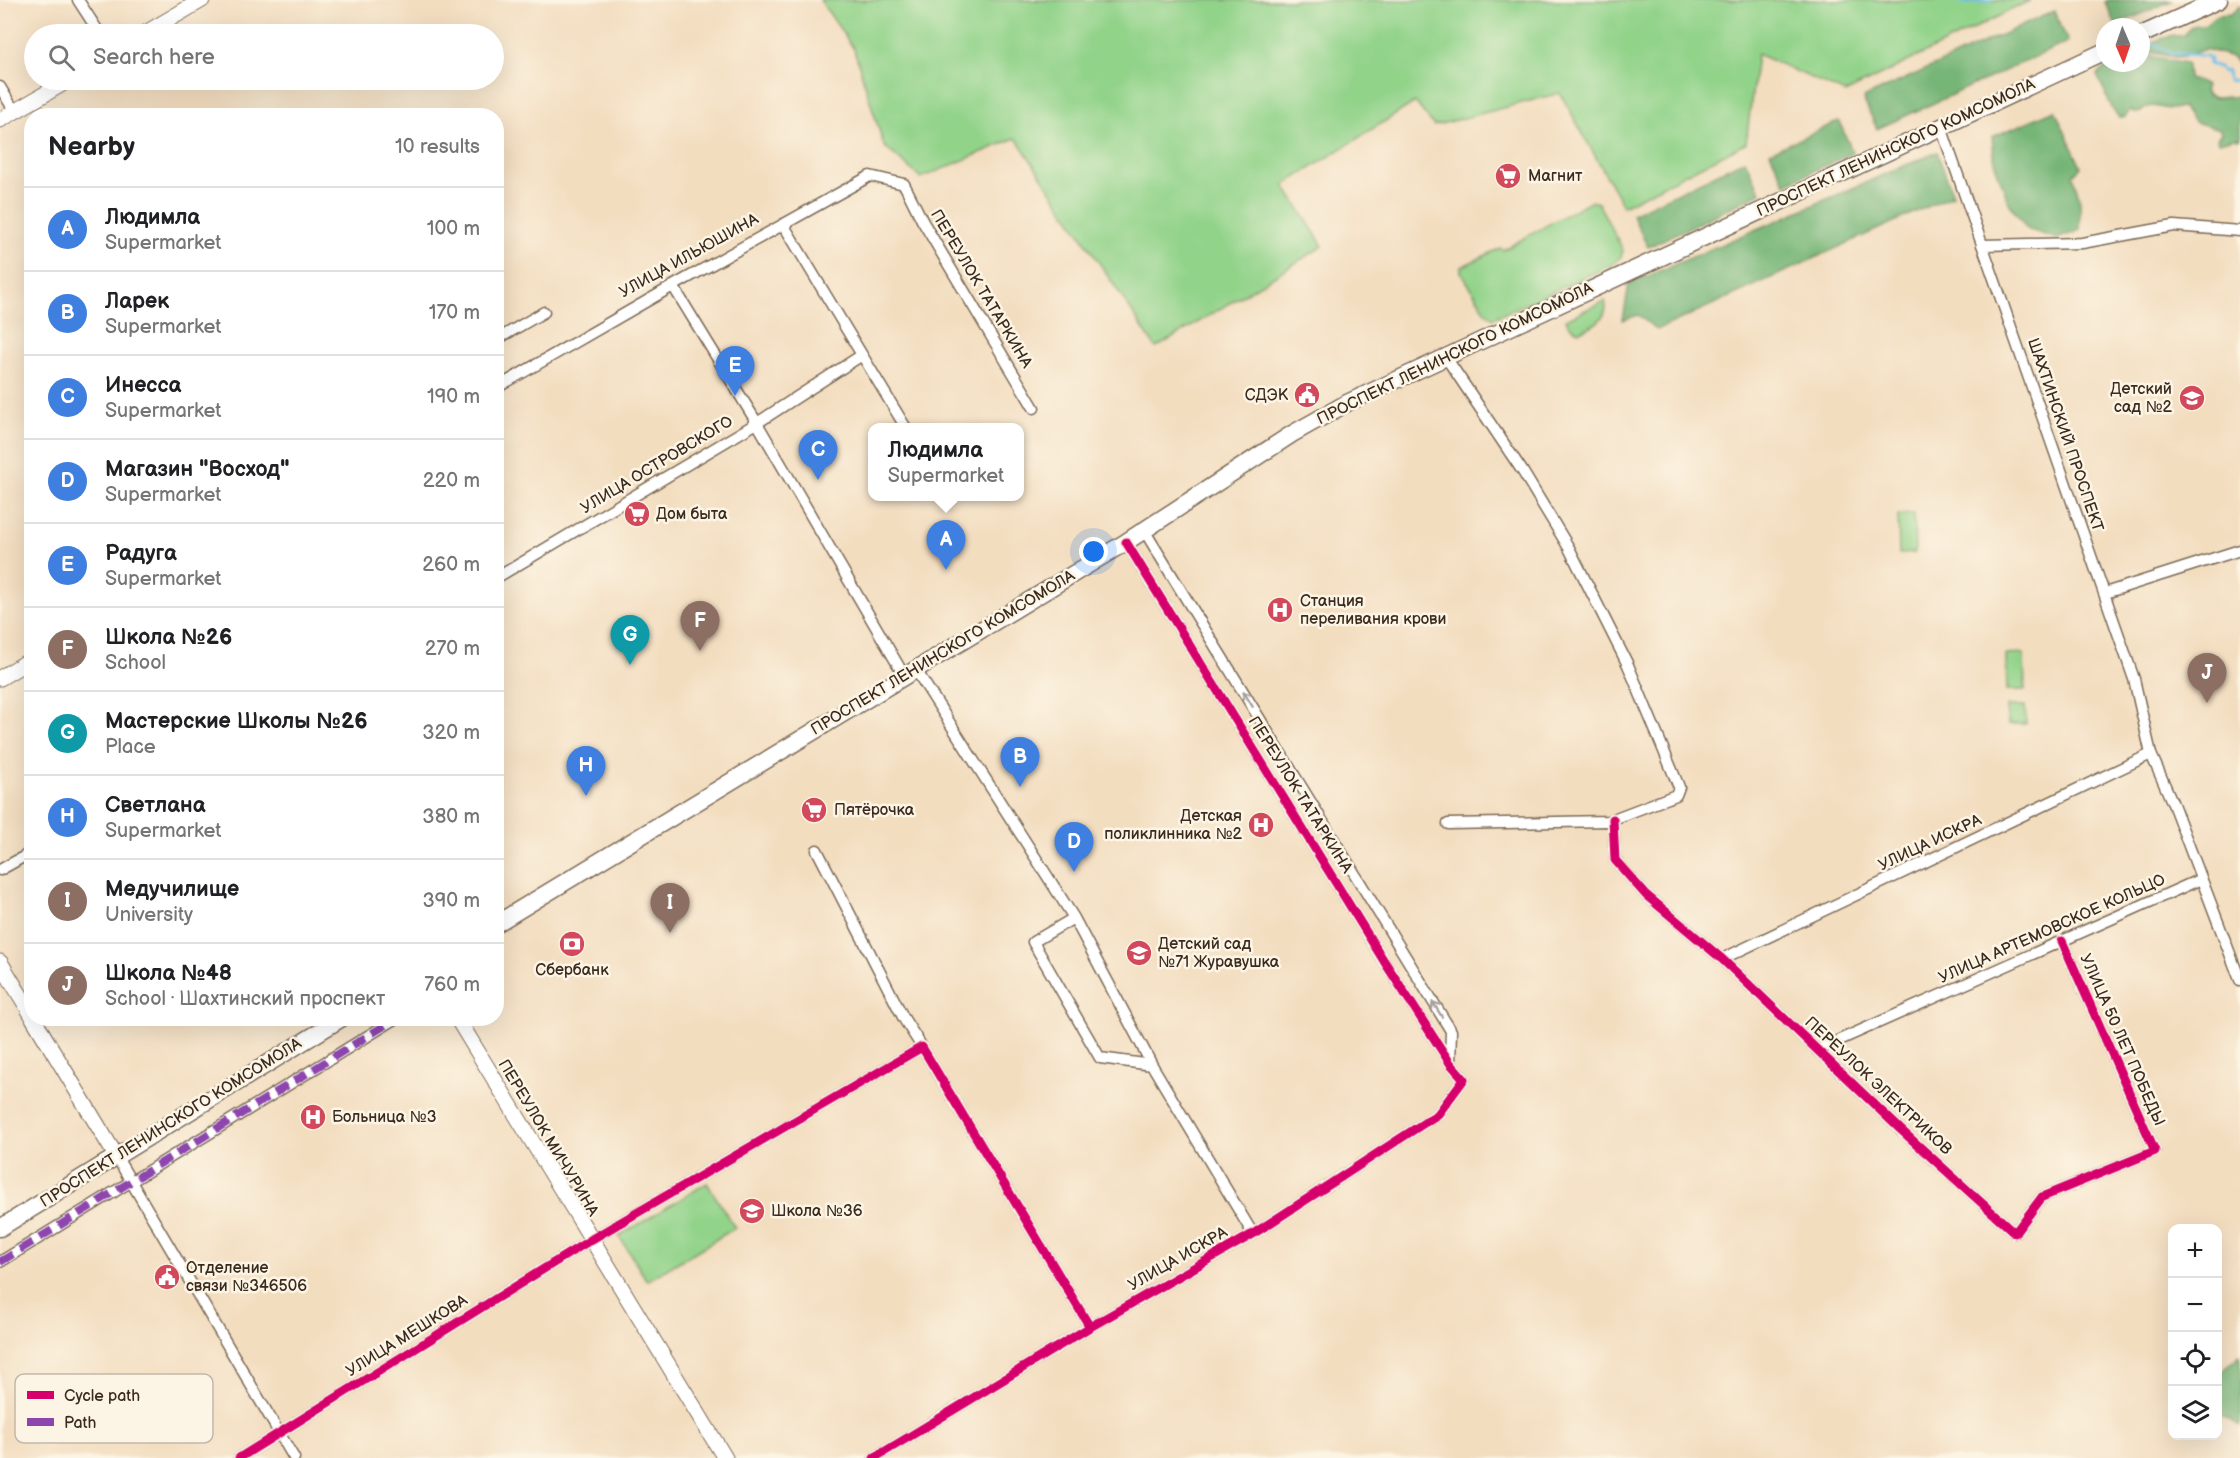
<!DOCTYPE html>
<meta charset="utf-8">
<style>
:root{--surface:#fff;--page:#f2f2f2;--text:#202124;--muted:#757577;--line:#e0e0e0;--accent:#b45309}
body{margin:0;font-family:"Balsamiq Sans",sans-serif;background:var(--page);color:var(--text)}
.controls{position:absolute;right:18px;bottom:18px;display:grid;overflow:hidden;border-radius:12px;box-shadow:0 6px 24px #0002}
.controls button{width:54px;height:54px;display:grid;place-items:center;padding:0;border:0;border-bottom:2px solid var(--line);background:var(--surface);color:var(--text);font:30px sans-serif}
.compass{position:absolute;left:2096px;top:18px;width:54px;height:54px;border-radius:50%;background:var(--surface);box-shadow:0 6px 24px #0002;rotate:178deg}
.you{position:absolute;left:1094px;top:552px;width:21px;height:21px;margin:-15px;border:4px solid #fff;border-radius:50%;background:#1a73e8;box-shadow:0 0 0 9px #1a73e833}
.badge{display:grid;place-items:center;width:39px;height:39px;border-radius:50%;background:var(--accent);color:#fff;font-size:20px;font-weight:700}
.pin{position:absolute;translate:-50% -50px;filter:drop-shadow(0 2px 3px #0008)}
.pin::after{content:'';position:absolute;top:32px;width:21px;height:18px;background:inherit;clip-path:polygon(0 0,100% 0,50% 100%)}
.popup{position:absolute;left:868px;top:423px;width:156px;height:78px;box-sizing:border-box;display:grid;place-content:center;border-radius:12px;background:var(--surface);filter:drop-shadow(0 2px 4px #0005);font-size:20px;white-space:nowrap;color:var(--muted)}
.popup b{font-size:22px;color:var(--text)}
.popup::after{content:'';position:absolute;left:50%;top:100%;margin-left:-12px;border:12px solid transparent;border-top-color:var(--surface)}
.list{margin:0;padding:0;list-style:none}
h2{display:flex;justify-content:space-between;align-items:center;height:78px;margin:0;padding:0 24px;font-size:26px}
h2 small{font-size:20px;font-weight:400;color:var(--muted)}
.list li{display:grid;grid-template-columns:39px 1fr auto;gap:18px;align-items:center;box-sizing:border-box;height:84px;padding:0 24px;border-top:2px solid var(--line)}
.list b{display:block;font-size:22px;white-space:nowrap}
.list p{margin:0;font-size:20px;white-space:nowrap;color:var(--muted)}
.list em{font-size:20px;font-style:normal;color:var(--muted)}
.icon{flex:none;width:33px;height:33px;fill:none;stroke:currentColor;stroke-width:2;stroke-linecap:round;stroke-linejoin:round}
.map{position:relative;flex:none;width:2240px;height:1458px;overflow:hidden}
.search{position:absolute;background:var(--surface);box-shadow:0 6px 24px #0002;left:24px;top:24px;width:480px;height:66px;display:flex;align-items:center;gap:15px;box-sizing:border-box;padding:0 21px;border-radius:33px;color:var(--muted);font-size:22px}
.panel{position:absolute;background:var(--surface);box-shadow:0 6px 24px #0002;left:24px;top:108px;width:480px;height:918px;border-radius:24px}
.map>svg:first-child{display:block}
.green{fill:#92d38a;stroke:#667e54;stroke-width:1.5}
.forest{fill:#75b576;stroke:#58704a;stroke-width:1.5}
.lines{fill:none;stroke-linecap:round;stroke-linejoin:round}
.stream{stroke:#6ec2eb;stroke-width:3}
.street-casing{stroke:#7b6956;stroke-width:13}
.secondary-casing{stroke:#7b6956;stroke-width:17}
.primary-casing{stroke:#7b6956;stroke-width:19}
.street{stroke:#fff;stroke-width:10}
.secondary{stroke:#fff;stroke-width:15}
.primary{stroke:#fff;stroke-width:16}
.quiet{stroke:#8e44ad;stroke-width:8;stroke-dasharray:15 8;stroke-linecap:butt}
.cycleway-casing{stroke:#fcf5e5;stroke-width:13}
.cycleway{stroke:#d6006c;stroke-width:9}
.oneway{stroke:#a79f9a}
.labels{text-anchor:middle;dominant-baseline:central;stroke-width:5;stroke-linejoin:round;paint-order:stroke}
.street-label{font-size:16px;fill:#3b2a1e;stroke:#fcf5e5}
.poi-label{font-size:16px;fill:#3b2a1e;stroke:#fcf5e5;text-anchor:start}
.key{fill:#fcf5e5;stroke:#c2b8a9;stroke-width:1.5}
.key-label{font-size:16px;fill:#3b2a1e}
</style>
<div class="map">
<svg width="2240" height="1458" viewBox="0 0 2240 1458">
<rect width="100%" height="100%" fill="#fcf5e5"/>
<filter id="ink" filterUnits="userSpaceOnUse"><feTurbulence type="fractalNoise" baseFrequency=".0167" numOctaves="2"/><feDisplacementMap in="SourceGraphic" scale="12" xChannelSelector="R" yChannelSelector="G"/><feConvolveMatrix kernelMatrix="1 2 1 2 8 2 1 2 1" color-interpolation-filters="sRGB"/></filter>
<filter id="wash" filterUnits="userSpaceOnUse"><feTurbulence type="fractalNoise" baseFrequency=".008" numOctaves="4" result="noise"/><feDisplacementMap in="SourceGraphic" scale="24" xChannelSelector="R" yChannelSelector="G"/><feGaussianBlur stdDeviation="1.35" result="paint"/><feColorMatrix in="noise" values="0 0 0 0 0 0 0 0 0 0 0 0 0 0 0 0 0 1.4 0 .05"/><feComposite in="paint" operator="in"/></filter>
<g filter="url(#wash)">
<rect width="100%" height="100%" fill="#f3ddbf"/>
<path class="green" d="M820 0H2031L1845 93 1757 54 1746 143 1623 206 1560 93 1434 126 1415 102 1284 185 1323 246 1156 348 1016 138 921 178 884 146 854 49Z
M1590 201 1598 203 1623 250 1621 257 1613 264 1494 318 1487 314 1461 272V267L1501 248 1503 250Z
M1605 301C1610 318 1592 327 1579 331 1572 329 1568 326 1566 319Z
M1914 514 1915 553 1899 554 1898 515Z
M2024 654 2025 690H2007L2006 655Z
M2007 706H2025L2026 724H2008Z
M707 1183 735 1228 647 1281 619 1236Z"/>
<path class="forest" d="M2109 0H2173L2116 25 2105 2Z
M2240 6V65L2232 57 2205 49 2186 56 2174 57 2150 52 2149 47C2159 36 2170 37 2183 35 2191 28 2191 24 2204 25L2218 15 2231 14Z
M2054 11 2068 42 1877 129 1863 98Z
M2141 50H2144C2152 63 2172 58 2185 63L2187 66 2188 79 2201 82 2206 86 2204 91 2207 95 2215 98 2240 96V139L2235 138 2218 142 2217 138 2221 133 2220 129 2195 122 2182 107C2178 107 2175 109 2171 109 2160 109 2150 101 2141 112L2135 113 2130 110 2125 117H2119L2113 110 2097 75 2112 63H2141Z
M2055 110 2081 167 2073 175 2080 201V230L2057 239 2027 229 2009 203 1995 165 1992 137Z
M1839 121 1853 153 1785 184 1770 152Z
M1937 152 1953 195 1657 330 1638 315 1623 320 1629 284Z
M1745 160 1761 193 1648 247 1632 214Z
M2240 1355V1426L2218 1413V1374Z"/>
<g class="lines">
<path class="stream" d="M1957 0 1966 3 1992 0
M2152 43 2172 53 2207 56 2210 59 2209 64 2219 67 2222 72 2227 71 2228 81 2240 80"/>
</g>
</g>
<g filter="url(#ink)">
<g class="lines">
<g class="street-casing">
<path id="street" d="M78 0 100 34
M0 87 15 112
M1941 127 2134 679 2151 754 2173 804 2240 980
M783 224 906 428
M1982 245 2082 243 2174 226 2240 231
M673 286 757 423 905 677
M496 340 544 312
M1445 356 1523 472 1569 548 1628 665 1679 787 1676 795 1608 821 1448 824
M496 388 673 286 870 176 904 184 923 222 1034 408
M1144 530 1451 1031 1450 1063
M496 578 757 423 862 355
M2105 593 2240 550
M916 670 1074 918 1033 942 1100 1058 1152 1065 1253 1234
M1613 819 1615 860 1646 895 1722 959 1900 1129 2015 1233 2042 1197 2155 1151 2062 941
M817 850 904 1019 922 1047
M0 870 32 852
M1074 918 1152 1065
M1722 959 2151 754
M1817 1050 2201 879
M116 1156 294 1458
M0 1262 397 1018
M239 1458 592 1239 922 1047 1090 1327
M874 1458 1090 1327 1253 1234 1438 1114 1464 1079 1450 1063 1384 961 1126 542"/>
</g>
<g class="secondary-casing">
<path id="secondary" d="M144 34 202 0
M0 120 69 80
M0 678 32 659
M0 962 32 1015
M33 1018 116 1156
M457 1018 725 1458"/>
</g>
<g class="primary-casing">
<path id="primary" d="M2141 35 2219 0
M496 924 1126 542 1292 434 1347 403 2105 51
M0 1228 342 1018"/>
</g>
<use href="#street" class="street"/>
<use href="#secondary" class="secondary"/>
<use href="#primary" class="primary"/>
<path class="quiet" d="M0 1262 397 1018"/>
<g class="cycleway-casing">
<path id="cycleway" d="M1613 819 1615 860 1646 895 1722 959 1900 1129 2015 1233 2042 1197 2155 1151 2062 941
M239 1458 592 1239 922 1047 1090 1327
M874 1458 1090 1327 1253 1234 1438 1114 1464 1079 1450 1063 1384 961 1126 542"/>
</g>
<use href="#cycleway" class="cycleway"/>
</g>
<defs><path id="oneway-shaft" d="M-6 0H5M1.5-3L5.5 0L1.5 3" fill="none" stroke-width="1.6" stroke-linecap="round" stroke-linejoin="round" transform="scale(1.5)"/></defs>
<g class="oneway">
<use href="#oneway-shaft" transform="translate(1248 699) rotate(-121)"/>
<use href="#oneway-shaft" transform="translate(1437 1009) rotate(-122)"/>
</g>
</g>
<defs>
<g id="supermarket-disc" transform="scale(1.35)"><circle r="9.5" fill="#d1495b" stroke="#fcf5e5"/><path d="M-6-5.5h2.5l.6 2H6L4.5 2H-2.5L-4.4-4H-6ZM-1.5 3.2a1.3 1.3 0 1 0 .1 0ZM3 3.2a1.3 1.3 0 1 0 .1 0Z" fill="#fff"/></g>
<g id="civic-disc" transform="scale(1.35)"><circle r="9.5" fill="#d1495b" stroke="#fcf5e5"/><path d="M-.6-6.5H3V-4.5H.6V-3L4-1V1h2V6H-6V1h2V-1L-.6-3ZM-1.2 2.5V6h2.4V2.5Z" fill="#fff"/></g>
<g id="school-disc" transform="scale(1.35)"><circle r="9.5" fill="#d1495b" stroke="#fcf5e5"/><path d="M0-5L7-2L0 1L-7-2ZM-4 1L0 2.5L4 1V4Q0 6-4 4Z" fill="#fff"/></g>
<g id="hospital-disc" transform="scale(1.35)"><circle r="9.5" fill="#d1495b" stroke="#fcf5e5"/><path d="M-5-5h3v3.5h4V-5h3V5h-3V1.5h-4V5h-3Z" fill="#fff"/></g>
<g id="bank-disc" transform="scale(1.35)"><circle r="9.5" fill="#d1495b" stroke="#fcf5e5"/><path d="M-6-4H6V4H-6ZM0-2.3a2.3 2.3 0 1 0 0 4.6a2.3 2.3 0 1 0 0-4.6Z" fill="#fff"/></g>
</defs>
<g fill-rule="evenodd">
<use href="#supermarket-disc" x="1508" y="176"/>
<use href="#civic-disc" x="1307" y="395"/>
<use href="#school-disc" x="2192" y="398"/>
<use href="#supermarket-disc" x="637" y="514"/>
<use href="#hospital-disc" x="1280" y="610"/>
<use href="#supermarket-disc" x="814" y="810"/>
<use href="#hospital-disc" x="1261" y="825"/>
<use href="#bank-disc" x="572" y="944"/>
<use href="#school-disc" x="1139" y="953"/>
<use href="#hospital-disc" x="313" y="1117"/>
<use href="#school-disc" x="752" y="1211"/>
<use href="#civic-disc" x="167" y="1277"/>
</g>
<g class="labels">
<g class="street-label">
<text transform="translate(1896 148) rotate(-25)">ПРОСПЕКТ ЛЕНИНСКОГО КОМСОМОЛА</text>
<text transform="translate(689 256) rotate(-29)">УЛИЦА ИЛЬЮШИНА</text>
<text transform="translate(981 289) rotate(59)">ПЕРЕУЛОК ТАТАРКИНА</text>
<text transform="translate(1455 354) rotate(-26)">ПРОСПЕКТ ЛЕНИНСКОГО КОМСОМОЛА</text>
<text transform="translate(2065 435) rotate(71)">ШАХТИНСКИЙ ПРОСПЕКТ</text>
<text transform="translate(657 465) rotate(-31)">УЛИЦА ОСТРОВСКОГО</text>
<text transform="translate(943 653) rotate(-31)">ПРОСПЕКТ ЛЕНИНСКОГО КОМСОМОЛА</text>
<text transform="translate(1300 795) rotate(58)">ПЕРЕУЛОК ТАТАРКИНА</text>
<text transform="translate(1930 843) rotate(-25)">УЛИЦА ИСКРА</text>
<text transform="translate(2052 929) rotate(-24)">УЛИЦА АРТЕМОВСКОЕ КОЛЬЦО</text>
<text transform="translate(2122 1040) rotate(66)">УЛИЦА 50 ЛЕТ ПОБЕДЫ</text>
<text transform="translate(1878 1086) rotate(43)">ПЕРЕУЛОК ЭЛЕКТРИКОВ</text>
<text transform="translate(171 1123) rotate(-32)">ПРОСПЕКТ ЛЕНИНСКОГО КОМСОМОЛА</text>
<text transform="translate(548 1138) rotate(59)">ПЕРЕУЛОК МИЧУРИНА</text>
<text transform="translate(1178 1259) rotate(-30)">УЛИЦА ИСКРА</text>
<text transform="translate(407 1336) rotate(-32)">УЛИЦА МЕШКОВА</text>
</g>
<g class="poi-label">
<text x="1528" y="176">Магнит</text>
<text x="2172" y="389" text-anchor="end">Детский<tspan x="2172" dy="18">сад №2</tspan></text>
<text x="1288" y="395" text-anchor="end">СДЭК</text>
<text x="656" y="514">Дом быта</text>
<text x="1300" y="601">Станция<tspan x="1300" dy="18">переливания крови</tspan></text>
<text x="834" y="810">Пятёрочка</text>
<text x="1242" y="816" text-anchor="end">Детская<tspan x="1242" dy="18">поликлинника №2</tspan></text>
<text x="1158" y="944">Детский сад<tspan x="1158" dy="18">№71 Журавушка</tspan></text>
<text x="572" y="970" text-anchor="middle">Сбербанк</text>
<text x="332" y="1117">Больница №3</text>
<text x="771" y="1211">Школа №36</text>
<text x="186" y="1268">Отделение<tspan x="186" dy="18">связи №346506</tspan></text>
</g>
</g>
<rect x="15" y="1374" width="198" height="69" rx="9" class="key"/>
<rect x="27" y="1391" width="27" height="8" fill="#d6006c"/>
<rect x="27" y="1418" width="27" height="8" fill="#8e44ad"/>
<g class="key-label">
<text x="64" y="1401">Cycle path</text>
<text x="64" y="1428">Path</text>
</g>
</svg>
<div class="controls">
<button>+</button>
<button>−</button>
<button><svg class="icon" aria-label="locate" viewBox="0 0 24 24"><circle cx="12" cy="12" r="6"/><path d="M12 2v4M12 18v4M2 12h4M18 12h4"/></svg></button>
<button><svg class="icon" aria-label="layers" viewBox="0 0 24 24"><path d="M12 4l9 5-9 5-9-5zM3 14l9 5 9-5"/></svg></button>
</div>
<svg class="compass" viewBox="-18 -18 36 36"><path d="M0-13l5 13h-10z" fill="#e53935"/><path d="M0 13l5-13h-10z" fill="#757577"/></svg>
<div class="you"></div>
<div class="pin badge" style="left:946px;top:570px;background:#3f7fe0">A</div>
<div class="popup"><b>Людимла</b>Supermarket</div>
<div class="pin badge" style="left:1020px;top:787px;background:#3f7fe0">B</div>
<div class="pin badge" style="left:818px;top:480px;background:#3f7fe0">C</div>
<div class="pin badge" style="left:1074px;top:872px;background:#3f7fe0">D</div>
<div class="pin badge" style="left:735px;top:396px;background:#3f7fe0">E</div>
<div class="pin badge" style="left:700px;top:651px;background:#8d6e63">F</div>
<div class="pin badge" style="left:630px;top:665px;background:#0f9aa8">G</div>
<div class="pin badge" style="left:586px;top:796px;background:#3f7fe0">H</div>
<div class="pin badge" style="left:670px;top:933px;background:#8d6e63">I</div>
<div class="pin badge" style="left:2207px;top:703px;background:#8d6e63">J</div>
<div class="search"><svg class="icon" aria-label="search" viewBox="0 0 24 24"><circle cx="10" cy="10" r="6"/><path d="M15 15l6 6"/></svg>Search here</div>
<section class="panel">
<h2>Nearby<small>10 results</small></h2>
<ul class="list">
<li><span class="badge" style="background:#3f7fe0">A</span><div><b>Людимла</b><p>Supermarket</p></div><em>100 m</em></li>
<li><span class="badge" style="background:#3f7fe0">B</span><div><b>Ларек</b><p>Supermarket</p></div><em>170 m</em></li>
<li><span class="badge" style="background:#3f7fe0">C</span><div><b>Инесса</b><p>Supermarket</p></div><em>190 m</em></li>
<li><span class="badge" style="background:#3f7fe0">D</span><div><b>Магазин &quot;Восход&quot;</b><p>Supermarket</p></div><em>220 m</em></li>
<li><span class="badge" style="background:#3f7fe0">E</span><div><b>Радуга</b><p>Supermarket</p></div><em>260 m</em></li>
<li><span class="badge" style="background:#8d6e63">F</span><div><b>Школа №26</b><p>School</p></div><em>270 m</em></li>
<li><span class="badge" style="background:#0f9aa8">G</span><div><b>Мастерские Школы №26</b><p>Place</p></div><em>320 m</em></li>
<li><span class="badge" style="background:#3f7fe0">H</span><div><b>Светлана</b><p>Supermarket</p></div><em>380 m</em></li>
<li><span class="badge" style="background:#8d6e63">I</span><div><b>Медучилище</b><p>University</p></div><em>390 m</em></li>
<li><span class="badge" style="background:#8d6e63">J</span><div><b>Школа №48</b><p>School · Шахтинский проспект</p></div><em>760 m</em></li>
</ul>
</section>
</div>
